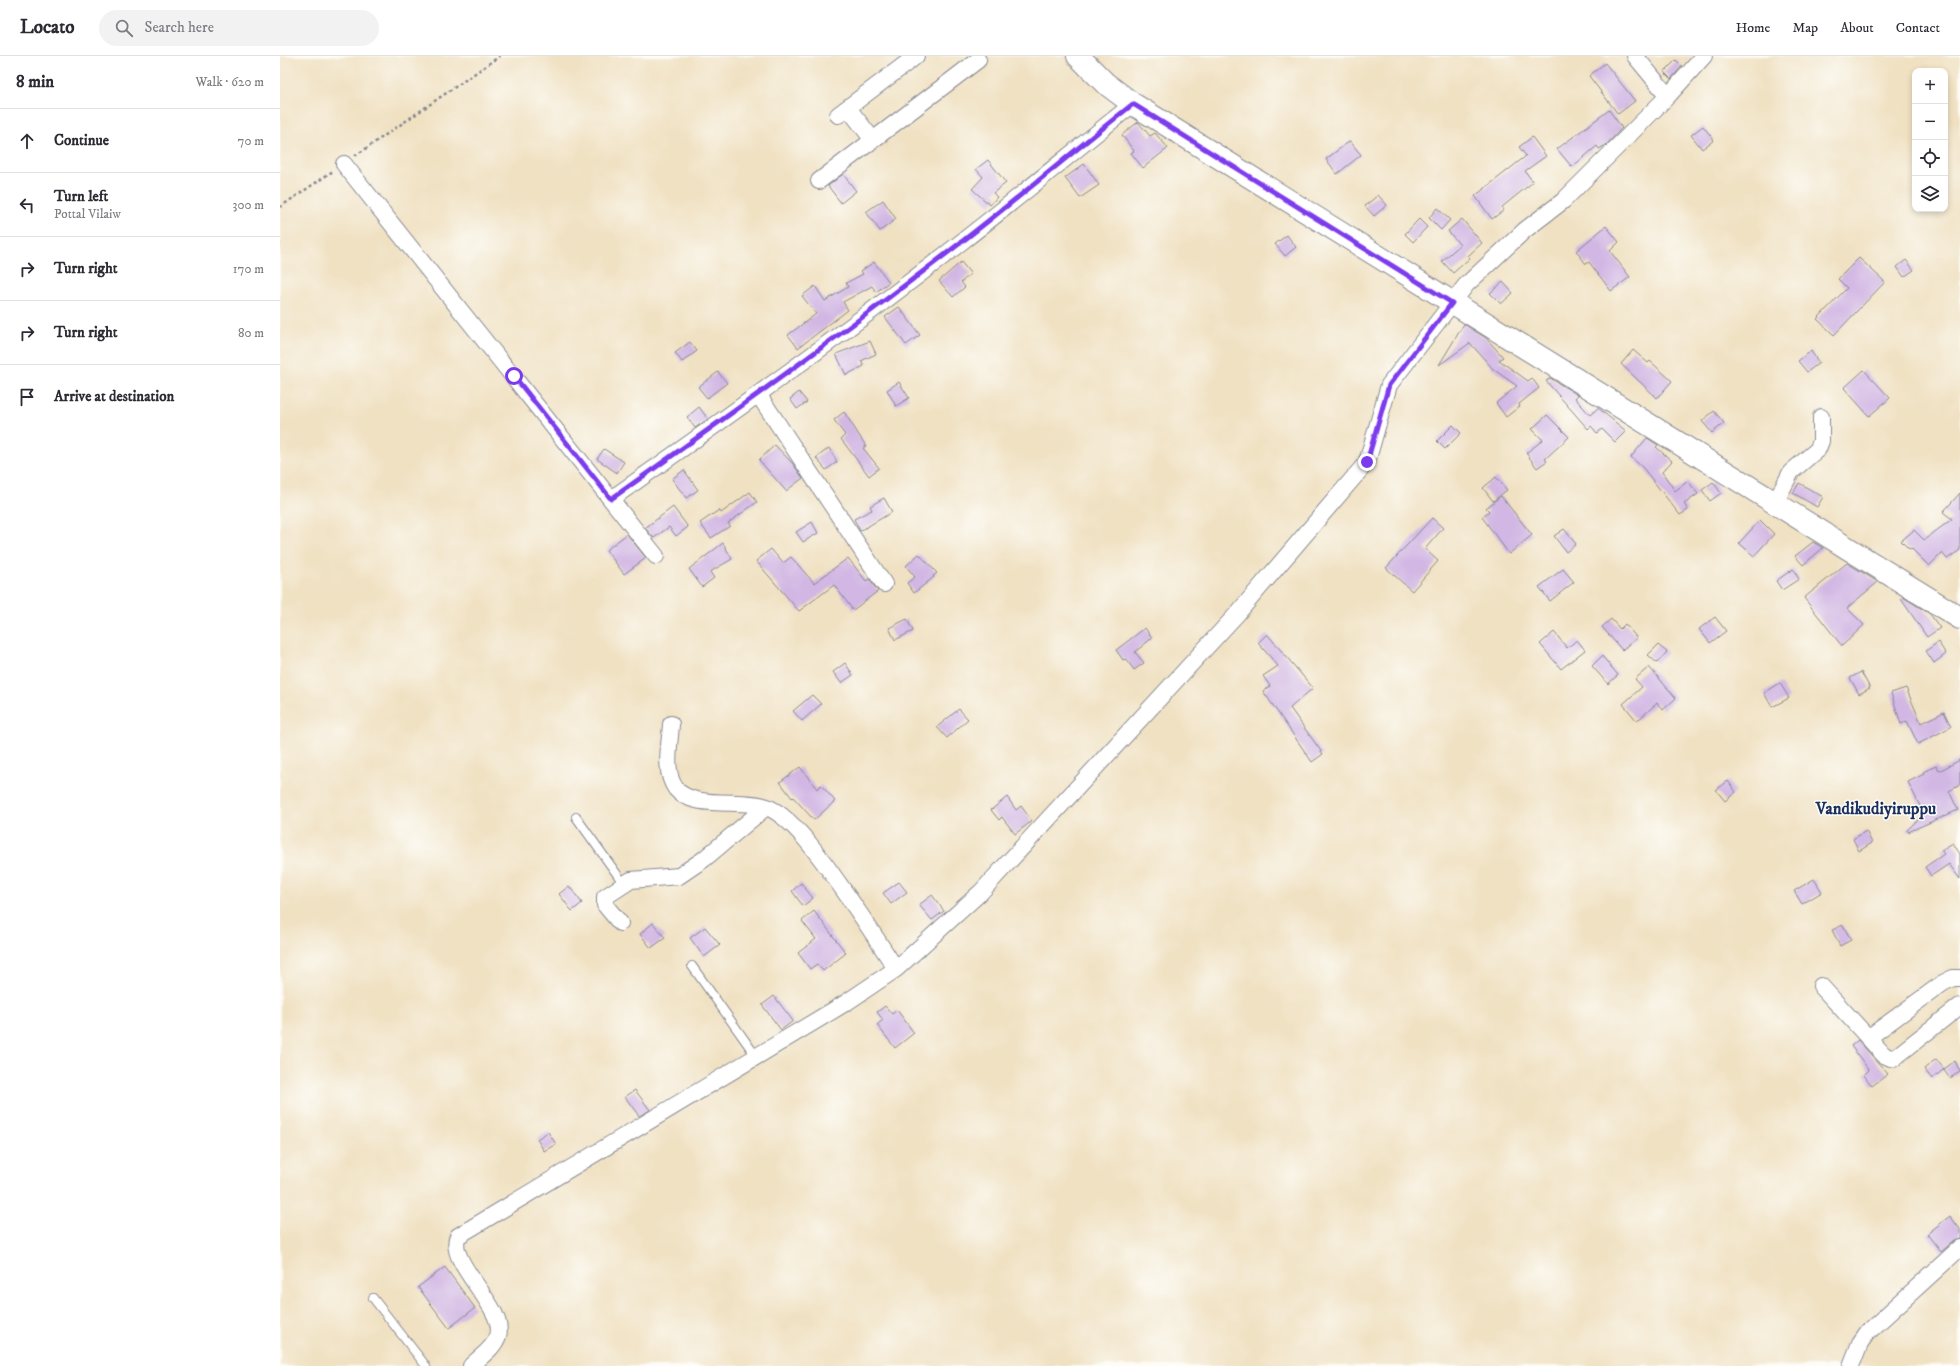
<!DOCTYPE html>
<meta charset="utf-8">
<style>
:root{--surface:#fff;--page:#f2f2f3;--text:#2b2b33;--muted:#7c7c81;--line:#e1e1e2}
body{margin:0;font-family:"IM FELL DW Pica",serif;background:var(--page);color:var(--text)}
.controls{position:absolute;right:12px;top:12px;display:grid;overflow:hidden;border-radius:8px;box-shadow:0 2px 6px #0003}
.controls button{width:36px;height:36px;display:grid;place-items:center;padding:0;border:0;border-bottom:1px solid var(--line);background:var(--surface);color:var(--text);font:20px sans-serif}
.stop{position:absolute;width:12px;height:12px;margin:-9px;border:3px solid #7c3aed;border-radius:50%;background:#fff}
.stop.end{background:#7c3aed;border-color:#fff;box-shadow:0 1px 4px #0008}
.list{margin:0;padding:0;list-style:none}
h2{display:flex;justify-content:space-between;align-items:center;height:52px;margin:0;padding:0 16px;font-size:17px}
h2 small{font-size:13px;font-weight:400;color:var(--muted)}
.list li{display:grid;grid-template-columns:26px 1fr auto;gap:12px;align-items:center;box-sizing:border-box;height:64px;padding:0 16px;border-top:1px solid var(--line)}
.list b{display:block;font-size:15px;white-space:nowrap}
.list p{margin:0;font-size:13px;white-space:nowrap;color:var(--muted)}
.list em{font-size:13px;font-style:normal;color:var(--muted)}
.icon{flex:none;width:22px;height:22px;fill:none;stroke:currentColor;stroke-width:2;stroke-linecap:round;stroke-linejoin:round}
.map{position:relative;flex:none;width:1680px;height:1310px;overflow:hidden}
header{display:flex;align-items:center;gap:24px;box-sizing:border-box;height:56px;padding:0 20px;background:var(--surface);border-bottom:1px solid var(--line)}
header strong{font-size:19px}
nav{display:flex;gap:22px;margin-inline-start:auto;font-size:14px}
.search{width:280px;height:36px;background:var(--page);display:flex;align-items:center;gap:10px;box-sizing:border-box;padding:0 14px;border-radius:22px;color:var(--muted);font-size:15px}
main{display:flex}
aside{flex:1;background:var(--surface)}
.map>svg:first-child{display:block}
.building{fill:#d2b7e4}
.lines{fill:none;stroke-linecap:round;stroke-linejoin:round}
.lane-casing{stroke:#868890;stroke-width:10}
.street-casing{stroke:#868890;stroke-width:18}
.secondary-casing{stroke:#868890;stroke-width:24}
.path{stroke:#868890;stroke-width:2.5;stroke-dasharray:3 3;stroke-linecap:butt}
.lane{stroke:#fff;stroke-width:8}
.street{stroke:#fff;stroke-width:16}
.secondary{stroke:#fff;stroke-width:22}
.route{stroke:#7c3aed;stroke-width:5}
.labels{text-anchor:middle;dominant-baseline:central;stroke-width:3;stroke-linejoin:round;paint-order:stroke}
.quarter-label{font-size:17px;font-weight:bold;fill:#1b2f5e;stroke:#fdfcf7}
</style>
<header>
<strong>Locato</strong>
<div class="search"><svg class="icon" aria-label="search" viewBox="0 0 24 24"><circle cx="10" cy="10" r="6"/><path d="M15 15l6 6"/></svg>Search here</div>
<nav><a>Home</a><a>Map</a><a>About</a><a>Contact</a></nav>
</header>
<main>
<aside>
<h2>8 min<small>Walk · 620 m</small></h2>
<ul class="list">
<li><svg class="icon" aria-label="ahead" viewBox="0 0 24 24"><path d="M12 20V5M6 11l6-6 6 6"/></svg><div><b>Continue</b></div><em>70 m</em></li>
<li><svg class="icon" aria-label="left" viewBox="0 0 24 24"><path d="M17 20v-9H6M10 6l-5 5 5 5"/></svg><div><b>Turn left</b><p>Pottal Vilaiw</p></div><em>300 m</em></li>
<li><svg class="icon" aria-label="right" viewBox="0 0 24 24"><path d="M7 20v-9h11M14 6l5 5-5 5"/></svg><div><b>Turn right</b></div><em>170 m</em></li>
<li><svg class="icon" aria-label="right" viewBox="0 0 24 24"><path d="M7 20v-9h11M14 6l5 5-5 5"/></svg><div><b>Turn right</b></div><em>80 m</em></li>
<li><svg class="icon" aria-label="arrive" viewBox="0 0 24 24"><path d="M6 21V4h12l-3 4 3 4H6"/></svg><div><b>Arrive at destination</b></div></li>
</ul>
</aside>
<div class="map">
<svg width="1680" height="1310" viewBox="0 0 1680 1310">
<rect width="100%" height="100%" fill="#fdfcf7"/>
<filter id="ink" filterUnits="userSpaceOnUse"><feTurbulence type="fractalNoise" baseFrequency=".025" numOctaves="2"/><feDisplacementMap in="SourceGraphic" scale="8" xChannelSelector="R" yChannelSelector="G"/><feConvolveMatrix kernelMatrix="1 2 1 2 8 2 1 2 1" color-interpolation-filters="sRGB"/></filter>
<filter id="wash" filterUnits="userSpaceOnUse"><feTurbulence type="fractalNoise" baseFrequency=".012" numOctaves="4" result="noise"/><feDisplacementMap in="SourceGraphic" scale="16" xChannelSelector="R" yChannelSelector="G"/><feGaussianBlur stdDeviation="0.9" result="paint"/><feColorMatrix in="noise" values="0 0 0 0 0 0 0 0 0 0 0 0 0 0 0 0 0 1.4 0 .05"/><feComposite in="paint" operator="in"/></filter>
<g filter="url(#wash)">
<rect width="100%" height="100%" fill="#f0e1c2"/>
<g id="blocks">
<path class="building" d="M1396 4 1402 10 1391 23 1384 16Z
M1325 7 1355 45 1338 58 1309 20Z
M1329 54 1342 72 1326 89 1319 93 1317 90 1292 111 1277 93Z
M858 66 870 80 875 77 888 92 863 112 851 97 854 95 842 79Z
M1423 70 1434 84 1422 93 1411 79Z
M1252 81 1266 100 1245 115 1253 126 1222 151 1224 154 1212 163 1195 140 1246 100 1239 91Z
M1070 85 1081 99 1057 118 1046 103Z
M708 104 726 127 713 137 717 141 710 149 692 133 703 121 696 113Z
M804 108 819 129 800 142 785 122Z
M563 118 576 135 561 147 548 130Z
M1098 139 1107 149 1094 160 1085 150Z
M603 144 616 163 600 175 586 156Z
M1157 152 1170 164 1161 174 1149 162Z
M1139 163 1147 171 1133 186 1125 178Z
M1182 163 1202 187 1188 200 1190 202 1173 217 1162 205 1180 189 1168 175Z
M1326 170 1339 186 1330 195 1350 221 1331 235 1309 206 1306 208 1296 195Z
M1007 179 1016 191 1005 200 995 188Z
M1579 202 1605 226 1554 279 1537 263 1567 232 1558 223Z
M1626 204 1634 214 1624 221 1617 211Z
M594 206 609 226 596 236 592 230 563 246 568 254 518 292 508 279 536 258 522 240 535 230 545 245 568 231 566 227 583 218 581 215Z
M681 206 691 218 681 226 685 231 673 241 659 225Z
M1223 226 1233 237 1221 248 1210 237Z
M619 251 640 279 626 289 605 261Z
M1184 268 1206 282 1223 301 1219 304 1248 325 1252 322 1259 332 1239 348 1240 350 1226 361 1216 347 1237 330 1213 313 1190 287 1159 309Z
M590 285 596 298 581 305 584 310 566 319 556 298Z
M410 286 417 295 402 306 395 297Z
M1353 294 1368 307 1370 305 1392 325 1377 342 1341 308Z
M1531 295 1539 307 1527 316 1518 305Z
M1584 314 1610 342 1589 360 1564 332Z
M438 316 447 327 427 342 418 331Z
M1270 322 1298 339 1295 342 1310 359 1318 352 1346 375 1335 386 1322 373 1317 377 1311 370 1308 373 1266 325Z
M619 326 629 342 616 350 607 334Z
M519 336 527 346 517 353 510 343Z
M419 351 428 363 415 372 407 361Z
M1434 355 1444 367 1432 377 1422 365Z
M564 356 586 390 583 392 599 412 589 420 561 383 565 379 554 364Z
M1267 359 1289 381 1265 403 1267 405 1257 412 1246 397 1263 384 1252 373Z
M1173 369 1181 377 1165 393 1157 385Z
M1367 382 1378 389 1376 391 1392 405 1382 416 1395 435 1408 425 1418 438 1404 448 1408 454 1400 459 1363 412 1351 401Z
M495 389 513 408 523 422 506 435 479 404Z
M549 392 557 406 546 414 536 402Z
M324 393 344 406 337 417 317 403Z
M404 414 418 434 406 442 392 423Z
M1216 421 1227 434 1213 445 1203 432Z
M1433 426 1441 437 1430 445 1422 434Z
M1519 427 1543 441 1537 451 1513 437Z
M470 436 477 446 448 467 450 470 431 482 420 467 439 454 441 457Z
M1680 437V494L1667 503 1662 497 1649 510 1631 492 1629 493 1621 485 1634 474 1644 484 1672 463 1663 456Z
M1221 440 1252 479 1229 498 1202 461 1209 455 1206 452Z
M604 442 612 456 580 475 574 463 592 454 590 450Z
M393 451 408 471 396 480 389 471 374 482 365 472Z
M1152 462 1163 472 1145 493 1158 505 1132 535 1106 512Z
M1480 464 1494 478 1474 500 1459 487Z
M532 466 538 477 523 486 516 476Z
M1284 473 1296 488 1286 496 1274 480Z
M347 478 366 502 344 518 326 494Z
M1533 486 1543 492 1523 509 1515 500Z
M443 487 452 503 430 516 434 522 422 531 409 513Z
M491 493 503 507 511 501 534 527 568 502 586 525 589 523 598 535 573 554 554 529 519 555 476 505Z
M639 498 657 517 653 520 654 521 634 537 627 527 635 521 626 510Z
M1567 507 1598 526 1567 552 1584 569 1562 590 1524 542Z
M1283 513 1294 526 1270 545 1259 531Z
M1513 513 1519 523 1502 534 1496 525Z
M1623 541 1650 558 1660 572 1647 581 1621 543Z
M1435 561 1446 575 1430 587 1419 573Z
M627 563 633 575 615 584 609 572Z
M1331 563 1340 573 1345 568 1357 582 1342 594 1322 571Z
M865 572 872 582 855 596 864 607 854 614 846 603 843 604 836 594Z
M1274 576 1287 592 1297 584 1305 594 1281 613 1260 588Z
M987 578 1033 632 1010 652 1043 698 1032 706 983 635 990 630 983 620 998 610 978 587Z
M1658 586 1666 598 1654 607 1646 595Z
M1378 589 1387 596 1377 607 1368 599Z
M1322 600 1338 619 1328 628 1312 610Z
M565 607 573 619 561 627 553 616Z
M1369 611 1396 642 1383 654 1377 647 1357 665 1343 648 1362 631 1355 623Z
M1581 616 1590 632 1579 638 1570 622Z
M1500 627 1509 642 1492 651 1484 637Z
M1626 632 1641 667 1664 656 1671 671 1638 688 1627 665 1621 668 1611 637Z
M532 639 541 648 522 665 513 655Z
M679 653 688 663 667 682 657 671Z
M1680 704V729L1669 735 1678 754 1628 776 1627 774 1644 758 1628 726 1644 718 1643 716 1656 710 1659 715Z
M520 711 537 733 541 729 555 745 534 764 513 741 512 742 500 726Z
M1448 725 1456 736 1445 745 1436 734Z
M727 741 736 754 741 750 752 765 735 778 722 761 719 764 711 754Z
M1586 775 1592 787 1579 795 1573 783Z
M1673 787 1680 798V823L1669 808 1651 820 1645 811 1664 798 1661 794Z
M1534 823 1542 836 1522 848 1514 835Z
M619 826 627 836 611 848 603 837Z
M521 827 533 842 523 850 512 835Z
M289 830 302 847 292 855 279 838Z
M652 839 664 855 652 864 639 849Z
M534 855 566 897 543 915 537 908 530 913 518 897 536 883 522 865Z
M373 867 385 882 371 892 360 878Z
M1563 869 1571 884 1560 890 1552 874Z
M425 871 440 889 424 901 410 882Z
M494 940 513 965 501 974 482 949Z
M605 950 612 958 617 954 634 977 615 992 597 969 603 964 597 956Z
M1578 984 1608 1018 1592 1030 1584 1019 1589 1014 1571 990Z
M1656 1003 1664 1013 1652 1023 1644 1013Z
M1675 1005 1680 1016 1670 1022 1664 1013Z
M355 1034 370 1054 359 1060 345 1041Z
M268 1076 276 1088 264 1095 257 1083Z
M1670 1160 1680 1173V1183L1674 1185 1661 1196 1647 1178Z
M165 1211 195 1252 169 1272 138 1231Z"/>
</g>
</g>
<g filter="url(#ink)">
<use href="#blocks" fill-opacity="0" stroke="#868890" stroke-width="1"/>
<g class="lines">
<g class="lane-casing">
<path id="lane" d="M296 761 344 828
M412 910 476 1000
M93 1242 146 1310"/>
</g>
<g class="street-casing">
<path id="street" d="M1355 0 1388 40
M568 52 593 84
M558 59 636 0
M64 108 376 500
M539 125 698 4
M478 338 604 528
M331 443C450 359 569 274 684 184 741 140 796 93 853 48
M1495 447 1511 416 1538 393 1541 385V361
M391 668C390 688 383 715 396 733 413 754 463 742 487 751 492 753 498 757 502 760 521 775 536 796 550 815 573 847 595 880 616 913
M340 867 325 849V841L351 824 399 820 424 803 486 751
M1541 930 1604 999 1613 1003 1680 950
M1588 982 1663 927 1673 922H1680
M191 1310C200 1301 214 1292 218 1280 227 1252 165 1206 178 1180L567 946 616 913 701 836 957 558 1087 406 1109 329 1186 229 1245 174 1283 145 1388 40 1424 0
M1571 1310 1580 1287 1587 1277 1680 1192"/>
</g>
<g class="secondary-casing">
<path id="secondary" d="M798 0 825 27 853 48 1680 562"/>
</g>
<path class="path" d="M75 100 220 0
M0 151 53 115"/>
<use href="#lane" class="lane"/>
<use href="#street" class="street"/>
<use href="#secondary" class="secondary"/>
</g>
</g>
<g class="lines" filter="url(#ink)">
<path class="route" d="M234 320 331 443C450 359 568 274 684 184 741 140 796 93 853 48L1172 247 1109 329 1087 406"/>
</g>
<g class="labels">
<g class="quarter-label">
<text x="1596" y="753">Vandikudiyiruppu</text>
</g>
</g>
</svg>
<div class="controls">
<button>+</button>
<button>−</button>
<button><svg class="icon" aria-label="locate" viewBox="0 0 24 24"><circle cx="12" cy="12" r="6"/><path d="M12 2v4M12 18v4M2 12h4M18 12h4"/></svg></button>
<button><svg class="icon" aria-label="layers" viewBox="0 0 24 24"><path d="M12 4l9 5-9 5-9-5zM3 14l9 5 9-5"/></svg></button>
</div>
<div class="stop" style="left:234px;top:320px"></div>
<div class="stop end" style="left:1087px;top:406px"></div>
</div>
</main>
